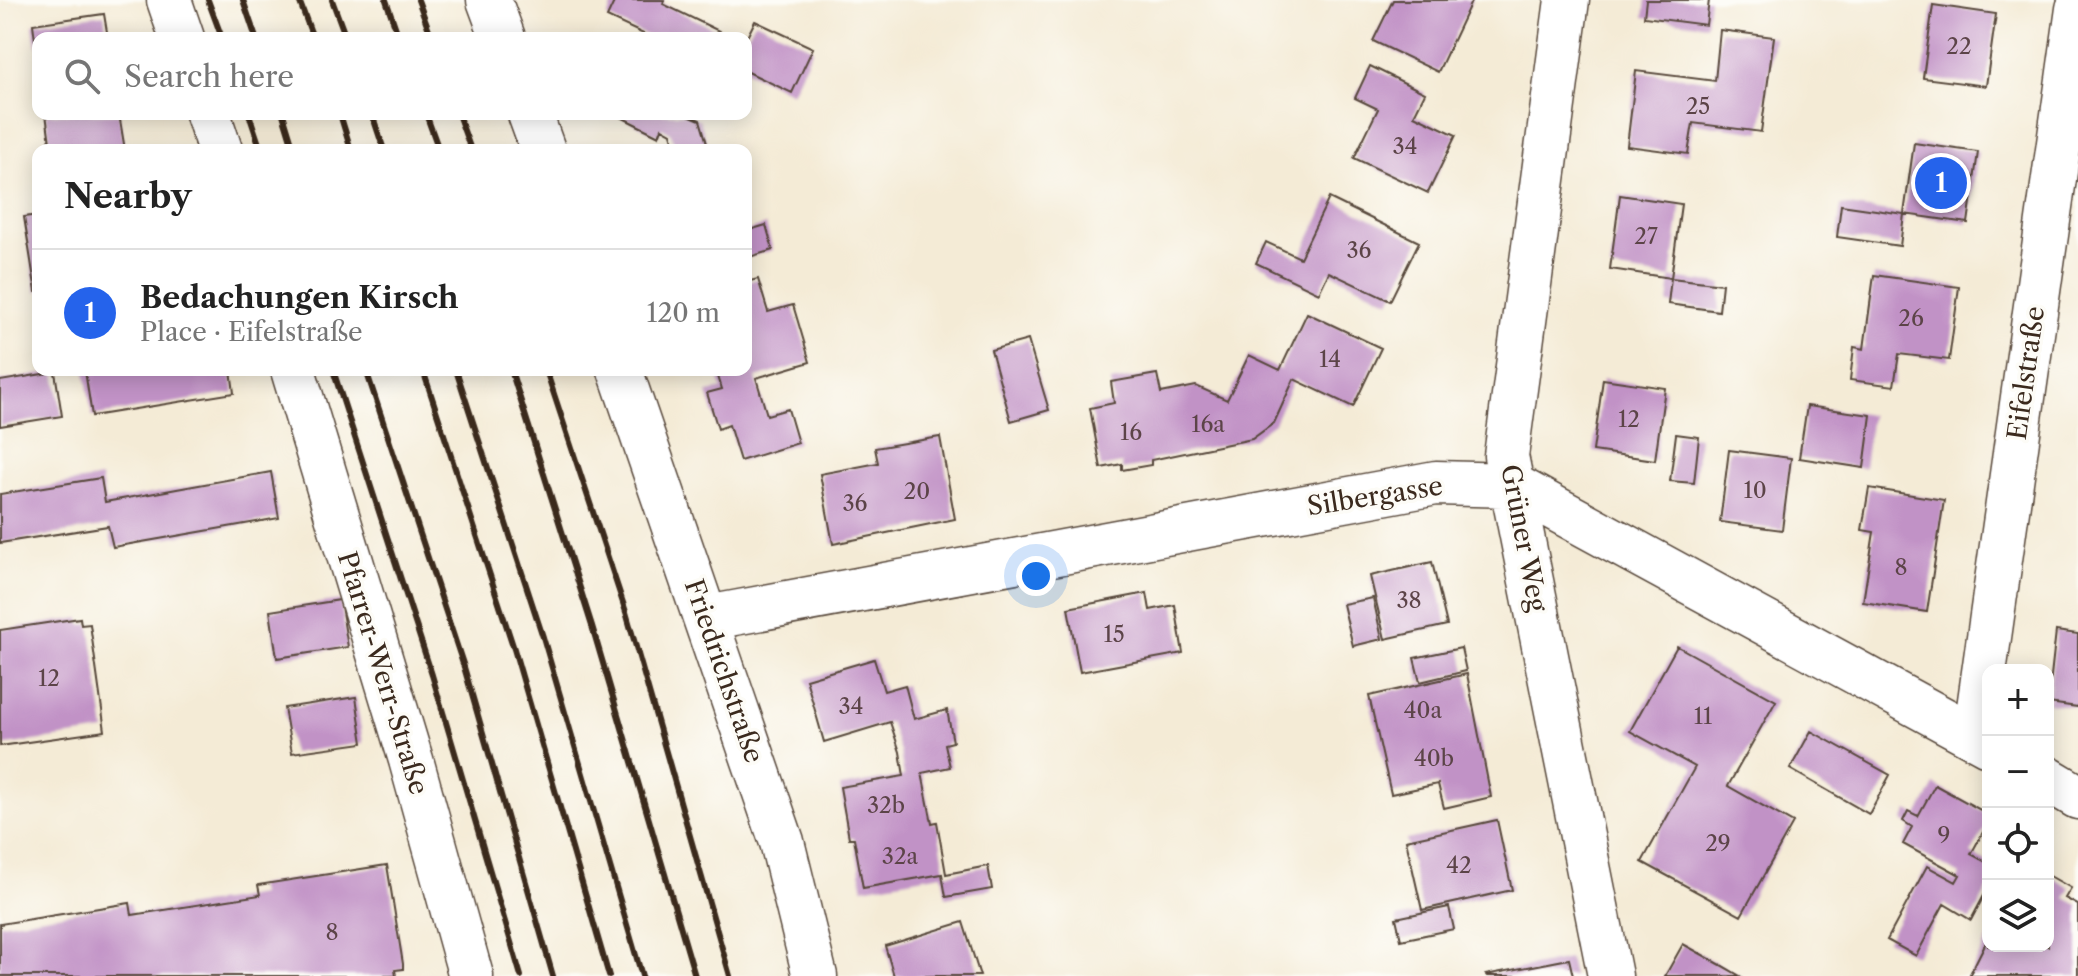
<!DOCTYPE html>
<meta charset="utf-8">
<style>
:root{--surface:#fff;--page:#f2f2f2;--text:#222;--muted:#767676;--line:#e0e0e0;--accent:#2563eb}
body{margin:0;font-family:"Libre Caslon Text",serif;background:var(--page);color:var(--text)}
.controls{position:absolute;right:24px;bottom:24px;display:grid;overflow:hidden;border-radius:16px;box-shadow:0 4px 20px #0003}
.controls button{width:72px;height:72px;display:grid;place-items:center;padding:0;border:0;border-bottom:2px solid var(--line);background:var(--surface);color:var(--text);font:40px sans-serif}
.you{position:absolute;left:1036px;top:576px;width:28px;height:28px;margin:-20px;border:6px solid #fff;border-radius:50%;background:#1a73e8;box-shadow:0 0 0 12px #1a73e833}
.badge{display:grid;place-items:center;width:52px;height:52px;border-radius:50%;background:var(--accent);color:#fff;font-size:26px;font-weight:700}
.pin{position:absolute;translate:-50% -50%;border:4px solid #fff;box-shadow:0 2px 8px #0006}
.list{margin:0;padding:0;list-style:none}
h2{display:flex;justify-content:space-between;align-items:center;height:104px;margin:0;padding:0 32px;font-size:34px}
h2 small{font-size:26px;font-weight:400;color:var(--muted)}
.list li{display:grid;grid-template-columns:52px 1fr auto;gap:24px;align-items:center;box-sizing:border-box;height:128px;padding:0 32px;border-top:2px solid var(--line)}
.list b{display:block;font-size:30px;white-space:nowrap}
.list p{margin:0;font-size:26px;white-space:nowrap;color:var(--muted)}
.list em{font-size:26px;font-style:normal;color:var(--muted)}
.icon{flex:none;width:44px;height:44px;fill:none;stroke:currentColor;stroke-width:2;stroke-linecap:round;stroke-linejoin:round}
.map{position:relative;flex:none;width:2078px;height:976px;overflow:hidden}
.search{position:absolute;background:var(--surface);box-shadow:0 4px 20px #0003;left:32px;top:32px;width:720px;height:88px;display:flex;align-items:center;gap:20px;box-sizing:border-box;padding:0 28px;border-radius:16px;color:var(--muted);font-size:30px}
.panel{position:absolute;background:var(--surface);box-shadow:0 4px 20px #0003;left:32px;top:144px;width:720px;height:232px;border-radius:16px}
.map>svg:first-child{display:block}
.building{fill:#c192c6}
.lines{fill:none;stroke-linecap:round;stroke-linejoin:round}
.minor-casing{stroke:#57473a;stroke-width:47}
.minor{stroke:#fff;stroke-width:44}
.rail{stroke:#3b2a1e;stroke-width:6}
.labels{text-anchor:middle;dominant-baseline:central;stroke-width:7;stroke-linejoin:round;paint-order:stroke}
.number-label{font-size:22px;fill:#5c4448}
.street-label{font-size:26px;fill:#3b2a1e;stroke:#fdfcf7}
</style>
<div class="map">
<svg width="2078" height="976" viewBox="0 0 2078 976">
<rect width="100%" height="100%" fill="#fdfcf7"/>
<filter id="ink" filterUnits="userSpaceOnUse"><feTurbulence type="fractalNoise" baseFrequency=".0125" numOctaves="2"/><feDisplacementMap in="SourceGraphic" scale="16" xChannelSelector="R" yChannelSelector="G"/><feConvolveMatrix kernelMatrix="1 2 1 2 8 2 1 2 1" color-interpolation-filters="sRGB"/></filter>
<filter id="wash" filterUnits="userSpaceOnUse"><feTurbulence type="fractalNoise" baseFrequency=".006" numOctaves="4" result="noise"/><feDisplacementMap in="SourceGraphic" scale="32" xChannelSelector="R" yChannelSelector="G"/><feGaussianBlur stdDeviation="1.8" result="paint"/><feColorMatrix in="noise" values="0 0 0 0 0 0 0 0 0 0 0 0 0 0 0 0 0 1.4 0 .05"/><feComposite in="paint" operator="in"/></filter>
<g filter="url(#wash)">
<rect width="100%" height="100%" fill="#f4ebd6"/>
<g id="blocks">
<path class="building" d="M615 0H664L663 4 719 31 716 38H652L607 17Z
M1393 0H1472L1438 72 1373 41Z
M1646 0H1709L1706 25 1644 17Z
M1933 5 1996 14 1986 86 1923 78Z
M104 14 108 38H38L36 48 33 24Z
M755 21 813 48 792 93 746 71V39Z
M1720 30 1774 37 1761 132 1693 123 1688 154 1627 146 1636 71 1715 81Z
M1370 66 1425 93 1414 115 1456 135 1428 193 1354 158 1378 109 1355 98Z
M46 114H119L125 150H51Z
M615 114H686L700 120 709 150H676L671 133 662 128 659 136Z
M1914 143 1978 152 1968 223 1904 214Z
M1620 195 1681 204 1671 278 1610 269Z
M1329 198 1419 242 1390 301 1329 272 1319 293 1256 263 1266 242 1300 258Z
M1841 205 1904 214 1900 246 1837 237Z
M38 215V292H36L24 217Z
M766 225 773 250 746 258V231Z
M1874 275 1959 287 1949 360 1899 354 1894 386 1850 380 1854 347 1864 349Z
M1671 278 1722 284 1719 311 1668 304Z
M758 279 768 312 793 305 810 362 756 378 767 415 788 409 798 443 740 461 729 425 718 429 707 393 722 389 716 370H746V282Z
M1307 313 1381 348 1353 407 1294 379 1274 423 1252 439 1151 460V465L1122 470V464L1101 468 1090 408 1114 403 1111 382 1157 374 1161 393 1196 386 1227 400 1249 355 1280 370Z
M1028 340 1049 410 1011 421 991 350Z
M231 370 234 393 92 416 85 371Z
M55 372 62 416 0 426V381Z
M1603 379 1665 388 1655 460 1593 451Z
M1807 406 1871 415 1864 468 1799 458Z
M1676 434 1699 437 1694 483 1670 481Z
M940 437 955 519 833 544 820 474 878 463 875 448Z
M1729 450 1791 458 1782 530 1720 522Z
M271 472 279 518 113 547 108 526 0 543V494L101 478 105 502Z
M1869 488 1944 500 1927 612 1863 602 1874 532 1862 530Z
M1432 562 1447 625 1385 639 1370 576Z
M1147 593 1150 610 1175 605 1183 653 1080 672 1068 608Z
M1373 598 1382 639 1353 646 1343 604Z
M340 600 348 647 277 658 270 611Z
M80 618 81 625 90 624 105 731 0 746V630Z
M2056 631 2078 634V707L2048 703Z
M1677 646 1776 701 1728 786 1793 823 1741 916 1642 862 1695 767 1630 731Z
M1461 648 1466 671 1420 682 1414 658Z
M874 659 884 691 905 685 914 719 947 710 953 742 945 744 950 767 922 773 932 823 937 822 946 874 988 866 992 889 946 897 942 874 863 888 854 838H849L840 787 904 776 900 752 890 722 824 742 806 679Z
M1467 674 1491 797 1444 808 1438 784 1391 794 1369 696Z
M356 697 363 743 292 753 284 708Z
M1811 731 1890 775 1869 814 1790 769Z
M1935 785 1988 814V823L1971 854 1988 863V888L1971 920 1944 904 1916 956 1887 940 1927 866 1956 882 1960 875 1903 844 1912 827 1903 821 1908 811 1918 816Z
M1497 820 1512 890 1422 910 1406 840Z
M387 865 403 964V969L395 970 396 976H0V924L130 903 132 915 260 895 258 885Z
M2048 875 2071 888 2065 898 2078 905V976H1969L1988 938V946H2048Z
M1449 907 1454 929 1401 940 1396 918Z
M963 922 980 976H894L885 946Z
M1683 944 1721 965 1740 976H1665Z
M1569 959 1573 976H1487L1486 975Z"/>
</g>
</g>
<g filter="url(#ink)">
<use href="#blocks" fill-opacity="0" stroke="#57473a" stroke-width="2"/>
<g class="lines">
<g class="minor-casing">
<path id="minor" d="M169 0 182 38
M489 0 503 38
M1567 0 1506 456 1610 976
M208 114 220 150
M530 114 543 150
M293 370 411 760 471 976
M620 370 782 842 815 976
M707 618 1436 483 1512 485 1988 744
M1975 736 2078 9
M2048 779 2078 797"/>
</g>
<use href="#minor" class="minor"/>
<path class="rail" d="M208 0 222 38
M243 0 256 38
M299 0 313 38
M332 0 346 38
M386 0 399 38
M418 0 432 38
M249 114 261 150
M283 114 294 150
M340 114 351 150
M372 114 384 150
M426 114 439 150
M458 114 471 150
M333 370 432 675 521 976
M366 370 464 667 553 976
M423 370 514 649 609 976
M456 370 543 637 642 976
M511 370 592 626 695 976
M546 370 626 612 730 976"/>
</g>
</g>
<g class="labels">
<g class="number-label">
<text x="1959" y="46">22</text>
<text x="1698" y="106">25</text>
<text x="1405" y="146">34</text>
<text x="1646" y="236">27</text>
<text x="1359" y="250">36</text>
<text x="1911" y="318">26</text>
<text x="1330" y="359">14</text>
<text x="1629" y="419">12</text>
<text x="1208" y="424">16a</text>
<text x="1131" y="432">16</text>
<text x="1755" y="490">10</text>
<text x="917" y="491">20</text>
<text x="855" y="503">36</text>
<text x="1901" y="567">8</text>
<text x="1409" y="600">38</text>
<text x="1114" y="634">15</text>
<text x="49" y="678">12</text>
<text x="851" y="706">34</text>
<text x="1423" y="710">40a</text>
<text x="1703" y="716">11</text>
<text x="1434" y="758">40b</text>
<text x="886" y="805">32b</text>
<text x="1944" y="835">9</text>
<text x="1718" y="843">29</text>
<text x="900" y="856">32a</text>
<text x="1459" y="865">42</text>
<text x="332" y="932">8</text>
</g>
<g class="street-label">
<text transform="translate(2026 373) rotate(-82)">Eifelstraße</text>
<text transform="translate(1375 496) rotate(-9)">Silbergasse</text>
<text transform="translate(1524 538) rotate(79)">Grüner Weg</text>
<text transform="translate(724 671) rotate(71)">Friedrichstraße</text>
<text transform="translate(383 673) rotate(73)">Pfarrer-Werr-Straße</text>
</g>
</g>
</svg>
<div class="controls">
<button>+</button>
<button>−</button>
<button><svg class="icon" aria-label="locate" viewBox="0 0 24 24"><circle cx="12" cy="12" r="6"/><path d="M12 2v4M12 18v4M2 12h4M18 12h4"/></svg></button>
<button><svg class="icon" aria-label="layers" viewBox="0 0 24 24"><path d="M12 4l9 5-9 5-9-5zM3 14l9 5 9-5"/></svg></button>
</div>
<div class="you"></div>
<div class="pin badge" style="left:1941px;top:183px">1</div>
<div class="search"><svg class="icon" aria-label="search" viewBox="0 0 24 24"><circle cx="10" cy="10" r="6"/><path d="M15 15l6 6"/></svg>Search here</div>
<section class="panel">
<h2>Nearby<small></small></h2>
<ul class="list">
<li><span class="badge">1</span><div><b>Bedachungen Kirsch</b><p>Place · Eifelstraße</p></div><em>120 m</em></li>
</ul>
</section>
</div>
